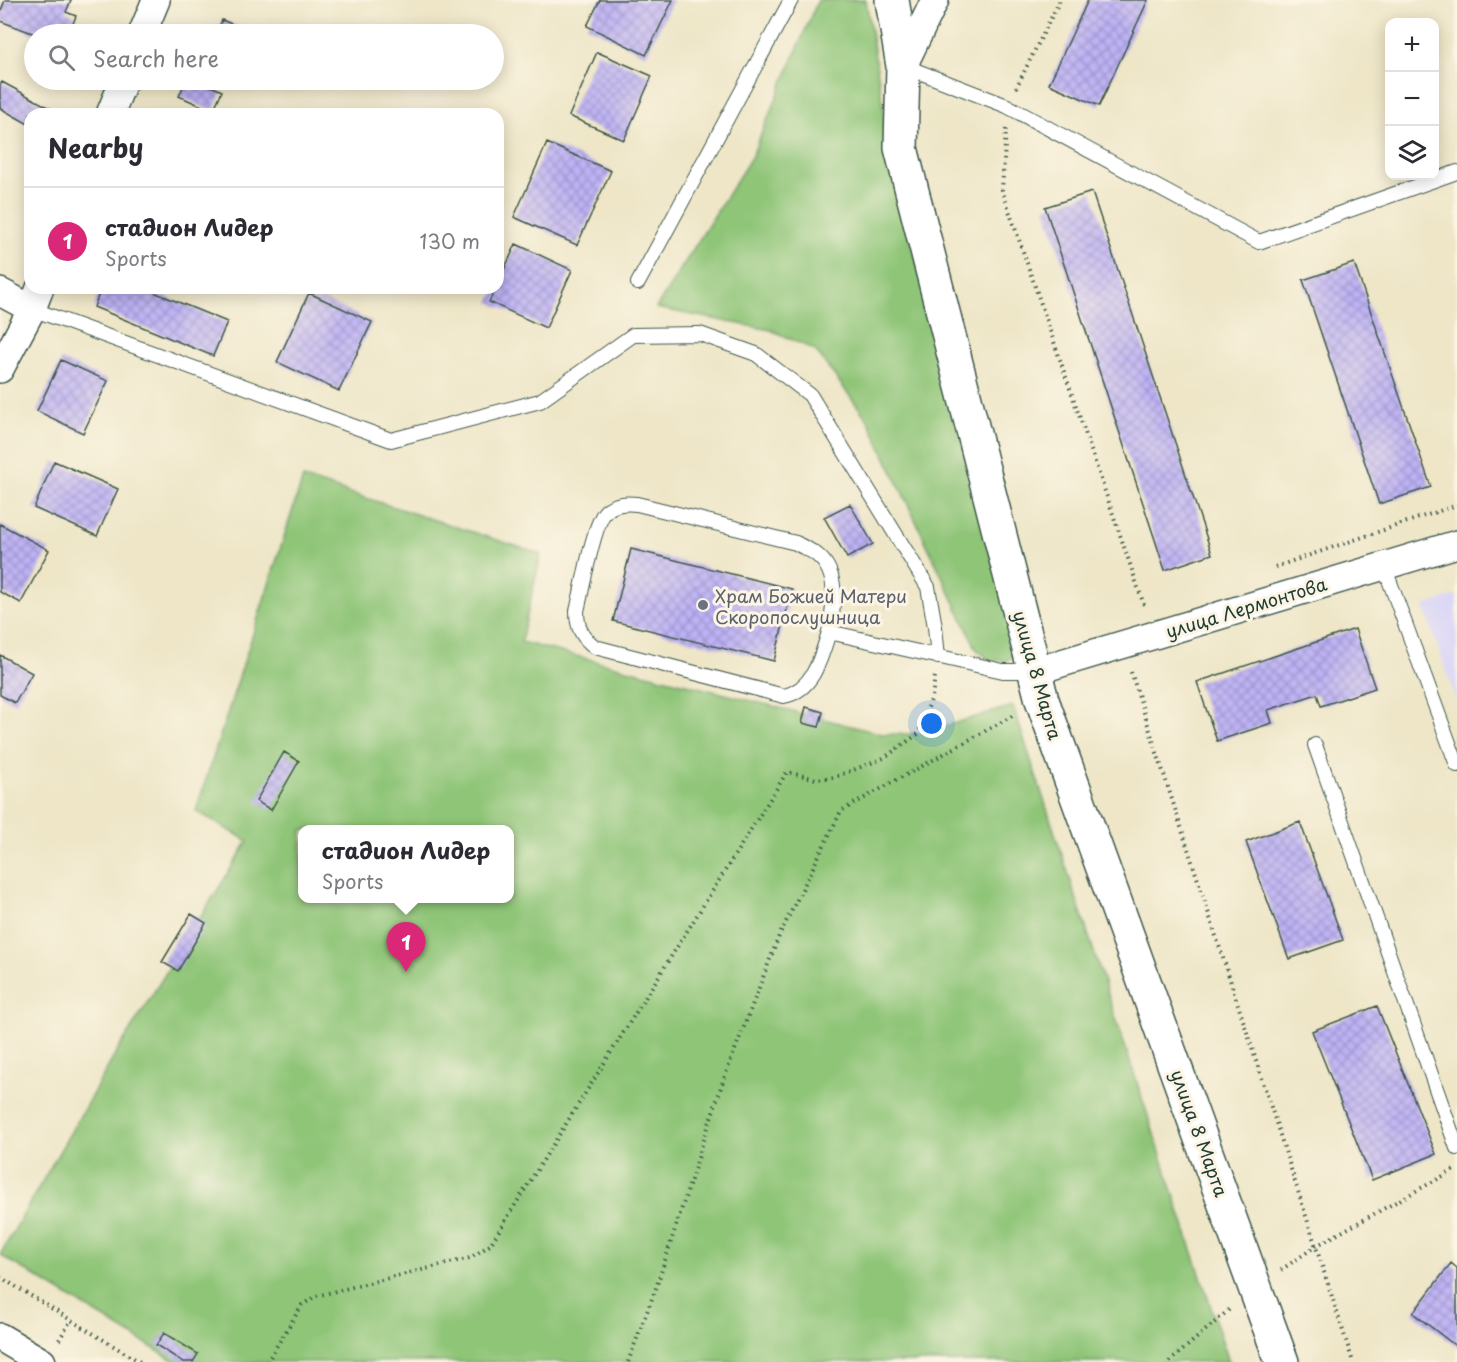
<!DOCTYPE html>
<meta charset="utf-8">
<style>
:root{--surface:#fff;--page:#f7f7f7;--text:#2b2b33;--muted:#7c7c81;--line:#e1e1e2;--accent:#db2777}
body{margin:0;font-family:"Playpen Sans",sans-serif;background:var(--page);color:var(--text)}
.controls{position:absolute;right:18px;top:18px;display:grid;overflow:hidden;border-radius:12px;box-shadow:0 3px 15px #0003}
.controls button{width:54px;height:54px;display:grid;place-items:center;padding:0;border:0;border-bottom:2px solid var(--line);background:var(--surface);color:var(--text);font:30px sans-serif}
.you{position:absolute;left:932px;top:724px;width:21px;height:21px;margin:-15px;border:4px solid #fff;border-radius:50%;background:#1a73e8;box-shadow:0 0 0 9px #1a73e833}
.badge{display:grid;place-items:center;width:39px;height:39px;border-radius:50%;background:var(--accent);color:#fff;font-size:20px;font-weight:700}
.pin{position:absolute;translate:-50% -50px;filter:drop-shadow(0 2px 3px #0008)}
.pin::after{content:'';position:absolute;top:32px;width:21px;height:18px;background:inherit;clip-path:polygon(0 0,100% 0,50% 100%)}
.popup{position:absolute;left:298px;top:825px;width:216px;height:78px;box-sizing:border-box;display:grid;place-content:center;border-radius:12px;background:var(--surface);filter:drop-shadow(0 2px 4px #0005);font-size:20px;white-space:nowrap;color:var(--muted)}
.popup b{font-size:22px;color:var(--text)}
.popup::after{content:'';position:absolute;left:50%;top:100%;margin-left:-12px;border:12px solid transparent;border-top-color:var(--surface)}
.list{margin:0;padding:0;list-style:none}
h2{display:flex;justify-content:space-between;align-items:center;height:78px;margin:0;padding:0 24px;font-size:26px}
h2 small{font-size:20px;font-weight:400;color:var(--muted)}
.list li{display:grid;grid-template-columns:39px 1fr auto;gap:18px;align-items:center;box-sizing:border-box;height:108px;padding:0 24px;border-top:2px solid var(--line)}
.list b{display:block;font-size:22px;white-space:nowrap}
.list p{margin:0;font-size:20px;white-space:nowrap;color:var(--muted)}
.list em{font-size:20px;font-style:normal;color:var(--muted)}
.icon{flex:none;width:33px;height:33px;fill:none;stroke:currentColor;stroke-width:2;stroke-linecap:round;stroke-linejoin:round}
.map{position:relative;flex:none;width:1457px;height:1362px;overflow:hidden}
.search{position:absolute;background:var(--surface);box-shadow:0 3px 15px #0003;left:24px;top:24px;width:480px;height:66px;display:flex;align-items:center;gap:15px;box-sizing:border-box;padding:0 21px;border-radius:33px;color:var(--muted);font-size:22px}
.panel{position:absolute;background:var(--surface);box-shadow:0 3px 15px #0003;left:24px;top:108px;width:480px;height:186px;border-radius:18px}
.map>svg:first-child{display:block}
.built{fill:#dad6f7}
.green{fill:#8ec577;stroke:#568156;stroke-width:1.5;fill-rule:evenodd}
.building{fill:url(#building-cross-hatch)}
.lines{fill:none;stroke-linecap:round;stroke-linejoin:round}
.service-casing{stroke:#3e564a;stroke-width:16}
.minor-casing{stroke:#3e564a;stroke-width:30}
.tertiary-casing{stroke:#3e564a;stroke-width:36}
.path{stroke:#3e564a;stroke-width:4;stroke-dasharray:1.5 4.5;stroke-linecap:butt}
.service{stroke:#fff;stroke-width:14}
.minor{stroke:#fff;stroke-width:27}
.tertiary{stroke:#fff;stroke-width:33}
.worship-dot{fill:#6b7280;stroke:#fcf5e5;stroke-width:2}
.labels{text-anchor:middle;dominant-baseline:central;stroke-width:6;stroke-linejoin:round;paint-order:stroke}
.worship-label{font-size:18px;fill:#5b616d;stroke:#fcf5e5;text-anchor:start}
.street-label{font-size:18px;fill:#1f3d34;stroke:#fcf5e5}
</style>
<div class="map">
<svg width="1457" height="1362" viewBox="0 0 1457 1362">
<defs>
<pattern id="building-cross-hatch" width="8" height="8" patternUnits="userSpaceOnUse" patternTransform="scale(1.5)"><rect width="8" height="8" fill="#beb2f5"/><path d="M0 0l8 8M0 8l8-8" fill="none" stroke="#9a92c7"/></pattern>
</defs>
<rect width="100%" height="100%" fill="#fcf5e5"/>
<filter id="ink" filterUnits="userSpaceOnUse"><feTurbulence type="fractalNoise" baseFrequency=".0167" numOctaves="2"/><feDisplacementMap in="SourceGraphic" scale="12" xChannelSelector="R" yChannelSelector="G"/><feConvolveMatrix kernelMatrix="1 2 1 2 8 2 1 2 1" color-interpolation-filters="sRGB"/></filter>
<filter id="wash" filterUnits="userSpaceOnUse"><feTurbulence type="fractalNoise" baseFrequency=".008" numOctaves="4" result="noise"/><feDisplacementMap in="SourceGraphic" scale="24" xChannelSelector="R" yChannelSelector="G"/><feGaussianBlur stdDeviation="1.35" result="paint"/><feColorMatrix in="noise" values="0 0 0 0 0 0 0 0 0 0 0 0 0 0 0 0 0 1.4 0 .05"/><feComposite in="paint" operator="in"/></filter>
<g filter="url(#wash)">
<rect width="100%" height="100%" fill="#eee6c7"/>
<path class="built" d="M1457 595V703L1424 606Z"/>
<path class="green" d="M818 0H866L894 175 1018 650 1007 661 990 660 977 650 868 420 815 350 771 330 656 308 752 156Z
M303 478 541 554 521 642 882 734H918L1013 706 1229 1362H176L0 1255 118 1050 248 841 196 811ZM302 830H510V898H302Z"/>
<g id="blocks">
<path class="building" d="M5 0H71L66 12 76 16 69 34H35L0 21V13Z
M600 0H673L646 55 587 26Z
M1088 0H1148L1099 106 1049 84Z
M222 20 256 34H216Z
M597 52 652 76 624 140 569 116Z
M186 80H196L222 91 213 111 179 96Z
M2 82 50 108 47 114H30V125L0 108V85Z
M547 143 611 171 577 245 514 217Z
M1092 192 1212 554 1165 570 1045 207Z
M516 244 572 270 546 328 489 302 496 288H498V283Z
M1354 263 1431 487 1379 504 1303 280Z
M101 288H144L227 322 213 356 94 307Z
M309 293 372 322 339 391 277 362Z
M61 360 108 381 83 433 37 411Z
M54 461 118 489 97 536 34 508Z
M850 504 873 544 847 558 824 517Z
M0 524 49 550 21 603 0 592Z
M631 549 792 589 774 661 613 621Z
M1355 629 1375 688 1321 706 1317 694 1268 710 1272 723 1217 741 1197 682Z
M0 655 32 673 15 703 0 695Z
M806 707 823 712 819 727 802 723Z
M284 752 299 761 271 810 256 801Z
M1300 822 1343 940 1289 959 1246 842Z
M191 914 206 923 178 971 162 962Z
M1377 1006 1436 1154 1372 1180 1312 1031Z
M1451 1263 1457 1268V1347L1413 1313Z
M164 1333 198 1354 193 1362H183L156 1345Z"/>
</g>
</g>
<g filter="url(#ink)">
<use href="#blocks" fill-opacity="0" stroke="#3e564a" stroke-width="1.5"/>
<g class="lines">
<g class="service-casing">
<path id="service" d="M904 66 1007 106 1259 242 1457 172
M638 283 791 0
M32 309 391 440 540 401 633 335 700 334 756 354 810 395 928 587 935 627 938 657
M1384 566 1457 765
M829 632C821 658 813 690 784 696L595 647C582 637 577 628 577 611 582 592 593 523 606 511 615 503 626 503 637 504L796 543C802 547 811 550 817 555 840 573 834 607 829 632L1003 671H1035
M1315 745 1457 1148"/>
</g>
<g class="minor-casing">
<path id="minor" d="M142 34 156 0
M903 66 935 0
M110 114 124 80
M0 292 32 309
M0 369 32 309 40 288
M1035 671 1457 544
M0 1337 42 1362"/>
</g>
<g class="tertiary-casing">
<path id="tertiary" d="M892 0 903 66 901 148 1042 700 1282 1362"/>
</g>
<path class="path" d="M1016 88 1060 0
M1006 129 1002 190 1145 608
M1275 567 1457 505
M1131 672 1353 1362
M1281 1270 1316 1246 1454 1170
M0 1277 140 1362
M59 1340 71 1320
M267 1362 302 1305 316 1296 470 1258 490 1245 787 772 816 779 835 777 884 758 918 734 932 697 935 676
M628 1362 656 1288 723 1081 779 936 841 811 1014 715
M1169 1362 1230 1309"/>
<use href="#service" class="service"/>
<use href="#minor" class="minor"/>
<use href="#tertiary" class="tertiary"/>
</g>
</g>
<circle class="worship-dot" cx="703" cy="605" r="6"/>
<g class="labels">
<g class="worship-label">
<text x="715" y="595">Храм Божией Матери<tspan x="715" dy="21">Скоропослушница</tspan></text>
</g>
<g class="street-label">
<text transform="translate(1246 607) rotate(-17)">улица Лермонтова</text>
<text transform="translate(1038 675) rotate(74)">улица 8 Марта</text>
<text transform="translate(1200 1133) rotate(70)">улица 8 Марта</text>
</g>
</g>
</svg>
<div class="controls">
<button>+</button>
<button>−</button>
<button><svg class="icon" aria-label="layers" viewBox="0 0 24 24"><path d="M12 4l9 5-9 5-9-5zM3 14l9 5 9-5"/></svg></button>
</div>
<div class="you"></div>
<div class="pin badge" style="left:406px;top:972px">1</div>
<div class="popup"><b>стадион Лидер</b>Sports</div>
<div class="search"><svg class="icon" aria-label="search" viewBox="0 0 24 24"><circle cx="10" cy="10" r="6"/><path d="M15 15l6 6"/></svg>Search here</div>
<section class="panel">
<h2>Nearby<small></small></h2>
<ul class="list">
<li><span class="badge">1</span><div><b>стадион Лидер</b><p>Sports</p></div><em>130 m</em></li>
</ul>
</section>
</div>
